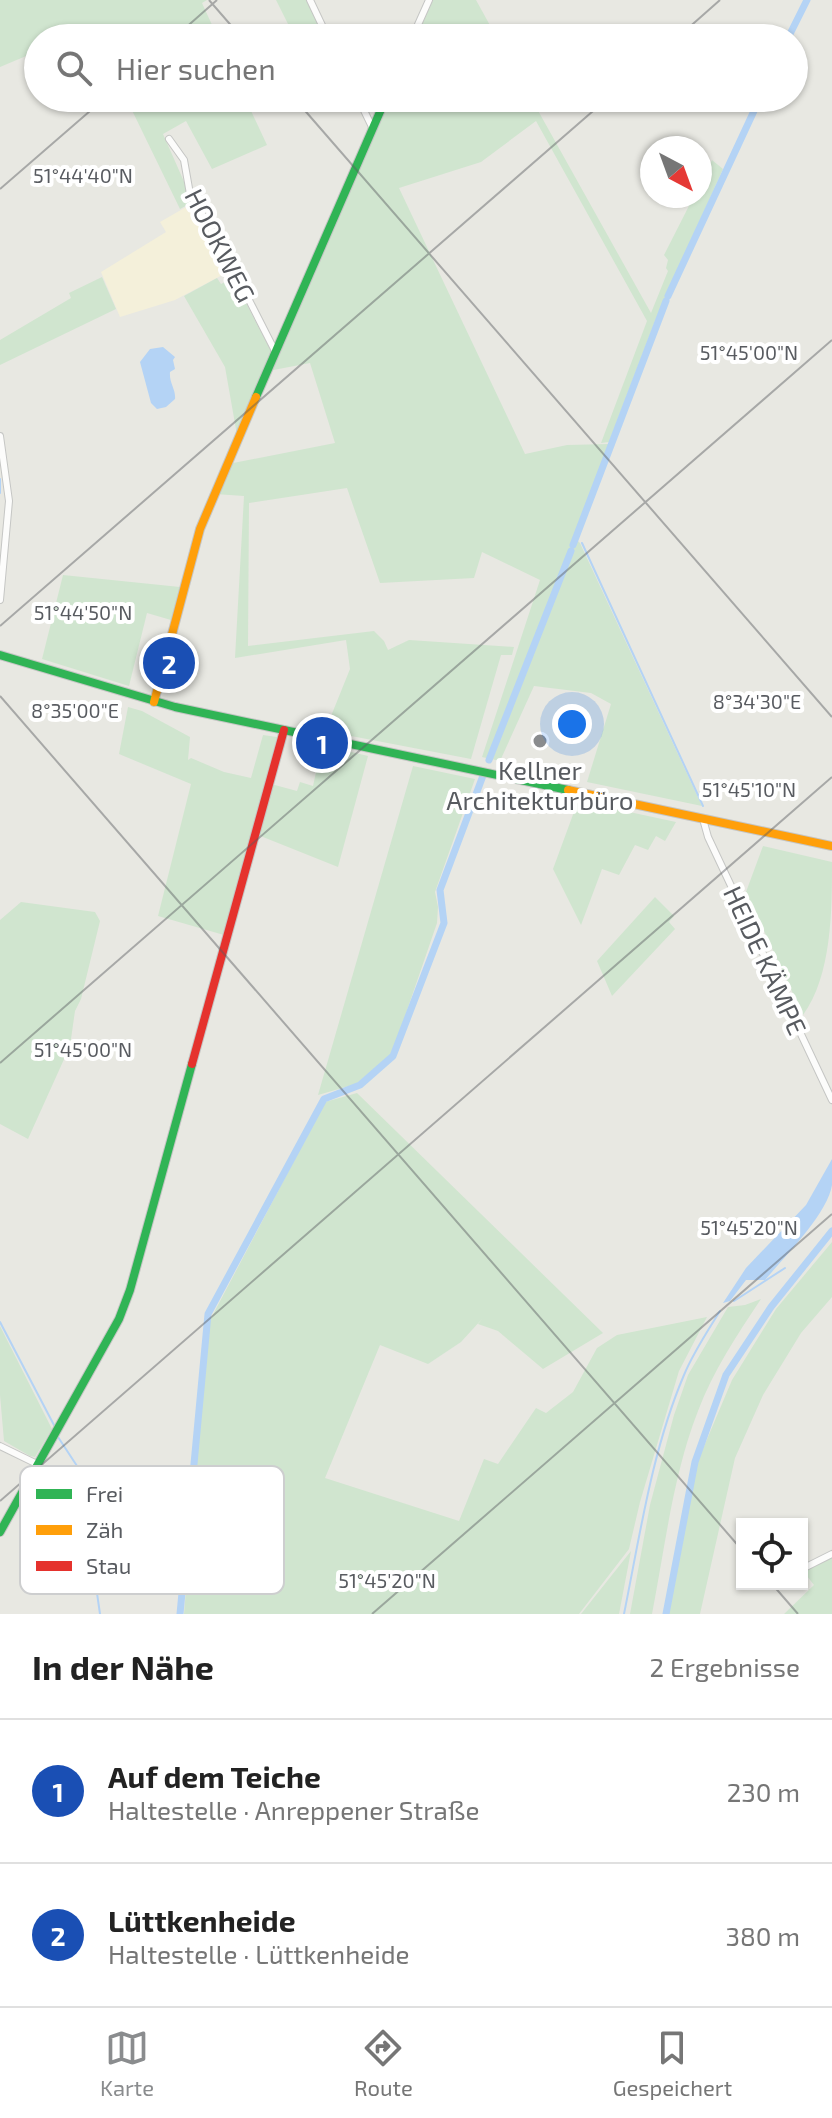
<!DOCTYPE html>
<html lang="de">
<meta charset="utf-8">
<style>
:root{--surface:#fff;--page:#f2f2f2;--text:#222;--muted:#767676;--line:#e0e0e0;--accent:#8a8c8e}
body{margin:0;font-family:"Exo 2",sans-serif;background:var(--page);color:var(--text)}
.controls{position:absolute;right:24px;bottom:24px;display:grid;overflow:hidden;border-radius:0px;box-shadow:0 2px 6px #0004}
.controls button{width:72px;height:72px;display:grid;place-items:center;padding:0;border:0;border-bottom:2px solid var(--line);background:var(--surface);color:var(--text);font:40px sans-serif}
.compass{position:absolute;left:640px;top:136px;width:72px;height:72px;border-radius:50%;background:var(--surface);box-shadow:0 2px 6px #0004;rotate:139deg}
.you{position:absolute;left:572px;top:724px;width:28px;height:28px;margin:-20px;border:6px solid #fff;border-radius:50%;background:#1a73e8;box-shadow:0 0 0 12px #1a73e833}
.badge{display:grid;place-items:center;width:52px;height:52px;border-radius:50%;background:var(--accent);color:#fff;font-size:26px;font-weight:700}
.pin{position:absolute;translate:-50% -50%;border:4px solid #fff;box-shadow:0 2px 8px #0006}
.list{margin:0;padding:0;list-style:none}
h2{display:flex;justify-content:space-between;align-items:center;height:104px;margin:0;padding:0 32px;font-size:34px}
h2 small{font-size:26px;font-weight:400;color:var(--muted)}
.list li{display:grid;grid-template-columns:52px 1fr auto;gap:24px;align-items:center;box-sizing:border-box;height:144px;padding:0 32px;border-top:2px solid var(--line)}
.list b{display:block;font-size:30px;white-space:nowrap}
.list p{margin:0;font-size:26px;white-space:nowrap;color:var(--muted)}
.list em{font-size:26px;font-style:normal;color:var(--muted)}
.icon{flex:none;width:44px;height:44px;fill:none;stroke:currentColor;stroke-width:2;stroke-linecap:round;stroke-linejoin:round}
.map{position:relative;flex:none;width:832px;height:1614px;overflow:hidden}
.search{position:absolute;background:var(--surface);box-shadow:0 2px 6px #0004;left:24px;right:24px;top:24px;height:88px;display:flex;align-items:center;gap:20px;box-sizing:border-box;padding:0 28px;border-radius:44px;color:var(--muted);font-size:30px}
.sheet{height:392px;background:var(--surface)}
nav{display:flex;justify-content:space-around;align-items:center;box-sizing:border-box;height:112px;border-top:2px solid var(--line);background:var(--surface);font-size:22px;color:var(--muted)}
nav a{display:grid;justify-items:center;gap:4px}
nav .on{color:var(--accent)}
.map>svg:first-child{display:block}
.commercial{fill:#f4f0da}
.green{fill:#d0e5cf}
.water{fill:#b4d3f5}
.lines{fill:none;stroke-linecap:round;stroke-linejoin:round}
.stream{stroke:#b4d3f5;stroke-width:2}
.canal{stroke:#b4d3f5;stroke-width:7}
.street-casing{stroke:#c5c6c4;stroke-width:8}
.fast-casing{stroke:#c5c5c4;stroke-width:10}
.slow-casing{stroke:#c5c5c4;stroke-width:10}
.jam-casing{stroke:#c5c5c4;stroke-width:10}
.street{stroke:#fcfcfb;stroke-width:6}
.fast{stroke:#30b455;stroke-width:8}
.slow{stroke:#ff9f0a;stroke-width:8}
.jam{stroke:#e5322d;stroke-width:8}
.ticks{fill:none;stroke:#585b60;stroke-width:2;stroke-opacity:0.45}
.poi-dot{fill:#8a8c8e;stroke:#fff;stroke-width:3}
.labels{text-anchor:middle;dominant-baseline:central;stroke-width:8;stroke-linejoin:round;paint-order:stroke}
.street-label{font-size:26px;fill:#585b60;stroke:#fff}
.poi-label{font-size:26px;fill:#585b60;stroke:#fff}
.key{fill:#fff;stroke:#cdcecf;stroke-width:2}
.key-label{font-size:22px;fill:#585b60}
.ticks-label{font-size:20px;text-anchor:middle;fill:#585b60;stroke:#fff;stroke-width:8;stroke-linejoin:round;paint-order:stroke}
</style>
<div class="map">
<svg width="832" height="1614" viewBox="0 0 832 1614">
<rect width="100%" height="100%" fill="#e8e8e2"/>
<path class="commercial" d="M193 203 228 272 175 300 120 317 101 272 166 232 160 222Z"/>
<path class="green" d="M0 0H207L202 3 218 38H96L91 29 69 38H38V51L0 67Z
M276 0H306L325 38H295Z
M433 0H476L497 38H416Z
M126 98H245L267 145 212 169 186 121 163 134 193 202 180 209Z
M390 98H531L651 313 668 271 666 268 668 260 664 255 694 196H700V184L712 160 723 169 655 321 609 442 601 443 647 321 536 121 481 162 399 188 525 454 567 445 609 444 574 537 580 543 702 806 587 782 611 704 591 693 534 686 500 761 482 757 540 580 482 552 474 578 380 583 347 488 249 503 248 646 374 631 384 641 388 650 409 640 514 647 512 655H501L471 759 325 731 350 669 346 640 235 658 244 496 215 494 228 464 335 443 310 363 263 372 237 435 225 367 184 296 217 278 221 284 233 278 272 353 278 357Z
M102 277 116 309 0 365V340L71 298 69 293Z
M63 575 180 587 171 620 147 613 129 686 42 659Z
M128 707 142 711 190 737 188 760 191 758 224 772 251 778 263 735 277 737 224 935 158 916 191 784 119 754Z
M322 745 368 756 338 867 258 835 271 784 297 791 300 782 313 786Z
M413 766 475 779 435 892 438 907 437 923 392 1054 356 1084 318 1095Z
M578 801 676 822 665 841 656 836 648 850 635 845 619 875 602 869 581 925 553 869Z
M763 846 832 862C832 910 832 975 803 1015L746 892Z
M655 897 674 916 669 922 675 929 612 996 597 961Z
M21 902 95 912 100 921 81 999 75 1011 70 1046 28 1139 0 1124V920Z
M357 1093 603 1333 543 1369 498 1331 478 1324 482 1319 461 1342 428 1364 380 1345 325 1478 459 1521 484 1459 498 1464 536 1408 546 1413 573 1392 597 1348 617 1335 707 1317 679 1371 640 1502 629 1549 579 1614H184L208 1324 325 1102Z
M832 1242V1297L801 1333 763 1395 735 1458 700 1614H668L697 1463 732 1380 776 1309Z
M761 1299C737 1335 713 1371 698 1411 673 1475 665 1547 652 1614H630L650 1505 674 1415 688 1375 728 1307 745 1305Z
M0 1326 52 1429 35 1457 30 1456 4 1441 0 1395Z
M631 1551 619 1614H581Z
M832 1557V1614H784L814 1585 803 1571Z"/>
<path class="water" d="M163 347 175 357 173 360 175 369 170 372C169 383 176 389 175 399L166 407 157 409 151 403 140 362 150 349Z
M832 1159C832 1167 832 1177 832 1185 827 1215 784 1257 765 1280H746L730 1301 723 1303 746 1268 806 1205Z"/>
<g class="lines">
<path class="stream" d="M0 479V493
M582 543 703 806
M734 1301 785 1268
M0 1322 55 1427
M58 1437 79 1469 100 1614
M624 1614C640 1535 652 1450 684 1375 693 1353 707 1332 720 1311"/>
<path class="canal" d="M788 38 807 0
M668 296 760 98
M573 545 666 301
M489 760 571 551
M180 1614 208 1314 324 1099 360 1085 393 1056 444 923 440 890 484 773
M666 1614 695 1462 726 1375 771 1307 832 1231"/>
<g class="street-casing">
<path id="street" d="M310 0 328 38
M412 38 429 0
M358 98 373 129
M169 139 184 160 190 194 224 251 275 351
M0 436 9 501 0 600
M703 819 708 837 832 1100
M0 1446 37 1464
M802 1569 832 1554"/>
</g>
<g class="fast-casing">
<path id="fast" d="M256 397 386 98
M0 655 175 707 568 790
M0 1532 119 1319 130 1290 192 1064"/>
</g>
<g class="slow-casing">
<path id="slow" d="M154 702 200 529 256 397
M568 790 832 846"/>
</g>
<g class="jam-casing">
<path id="jam" d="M192 1064 284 730"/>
</g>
<use href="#street" class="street"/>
<use href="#fast" class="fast"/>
<use href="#slow" class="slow"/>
<use href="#jam" class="jam"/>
</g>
<path class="ticks" d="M209 0 242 38M174 38 217 0M677 38 720 0M294 98 832 717M0 189 105 98M0 626 608 98M0 696 742 1550M0 1063 832 340M0 1501 832 777M772 1584 798 1614M372 1614 832 1214"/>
<circle class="poi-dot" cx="540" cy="741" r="8"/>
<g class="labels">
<g class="street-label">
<text transform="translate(221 245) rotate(63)">HOOKWEG</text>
<text transform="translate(766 960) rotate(65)">HEIDE KÄMPE</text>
</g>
<g class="poi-label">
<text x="540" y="769">Kellner<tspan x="540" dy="30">Architekturbüro</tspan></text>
</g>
</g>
<rect x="20" y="1466" width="264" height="128" rx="12" class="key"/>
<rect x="36" y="1489" width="36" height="10" fill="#30b455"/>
<rect x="36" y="1525" width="36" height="10" fill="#ff9f0a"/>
<rect x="36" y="1561" width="36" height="10" fill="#e5322d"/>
<g class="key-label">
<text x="86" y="1502">Frei</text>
<text x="86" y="1538">Zäh</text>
<text x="86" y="1574">Stau</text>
</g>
<g class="ticks-label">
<text x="83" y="183">51°44'40"N</text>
<text x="749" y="360">51°45'00"N</text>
<text x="83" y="620">51°44'50"N</text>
<text x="757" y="709">8°34'30"E</text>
<text x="75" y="718">8°35'00"E</text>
<text x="749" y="797">51°45'10"N</text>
<text x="83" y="1057">51°45'00"N</text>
<text x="749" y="1235">51°45'20"N</text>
<text x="387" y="1588">51°45'20"N</text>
</g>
</svg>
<div class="controls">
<button><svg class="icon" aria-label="locate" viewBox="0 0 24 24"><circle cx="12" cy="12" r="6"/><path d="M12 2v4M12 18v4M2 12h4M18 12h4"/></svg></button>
</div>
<svg class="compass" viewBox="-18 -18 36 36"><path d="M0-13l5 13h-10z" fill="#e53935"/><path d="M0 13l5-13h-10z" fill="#767676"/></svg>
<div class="you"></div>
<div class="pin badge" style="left:322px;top:743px;background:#1a4fb4">1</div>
<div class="pin badge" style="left:169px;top:663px;background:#1a4fb4">2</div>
<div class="search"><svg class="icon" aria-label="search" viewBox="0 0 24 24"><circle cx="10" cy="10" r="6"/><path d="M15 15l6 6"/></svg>Hier suchen</div>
</div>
<section class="sheet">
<h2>In der Nähe<small>2 Ergebnisse</small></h2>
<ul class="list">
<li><span class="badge" style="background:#1a4fb4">1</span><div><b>Auf dem Teiche</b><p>Haltestelle · Anreppener Straße</p></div><em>230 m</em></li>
<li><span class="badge" style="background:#1a4fb4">2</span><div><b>Lüttkenheide</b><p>Haltestelle · Lüttkenheide</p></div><em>380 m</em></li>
</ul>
</section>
<nav>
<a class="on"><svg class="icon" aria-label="map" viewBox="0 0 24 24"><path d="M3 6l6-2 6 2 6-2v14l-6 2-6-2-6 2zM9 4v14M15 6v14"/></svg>Karte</a>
<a><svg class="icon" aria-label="directions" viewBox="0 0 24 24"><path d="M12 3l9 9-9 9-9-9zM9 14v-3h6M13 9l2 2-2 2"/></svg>Route</a>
<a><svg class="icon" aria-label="saved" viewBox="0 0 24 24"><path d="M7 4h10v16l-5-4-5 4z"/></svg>Gespeichert</a>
</nav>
